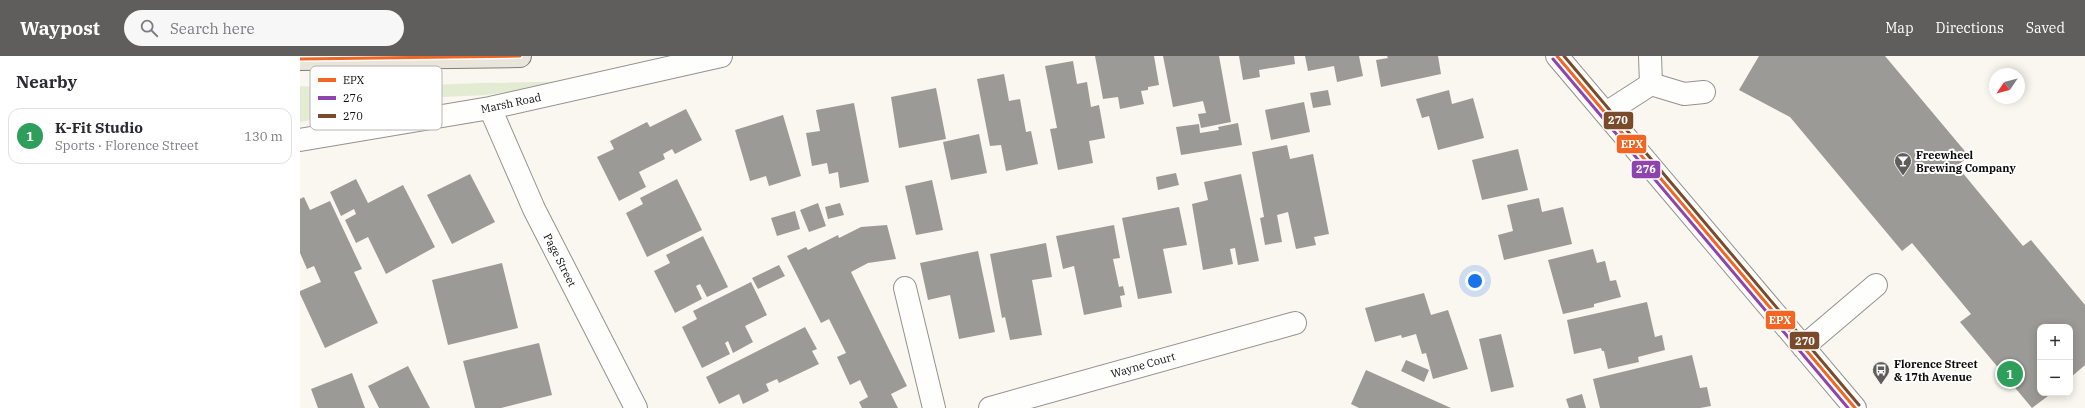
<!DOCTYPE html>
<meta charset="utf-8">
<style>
:root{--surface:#fff;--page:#f7f7f7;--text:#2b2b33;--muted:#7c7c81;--line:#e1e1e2;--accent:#5f5e5c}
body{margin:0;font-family:"IBM Plex Serif",serif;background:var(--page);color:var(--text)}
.controls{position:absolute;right:12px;bottom:12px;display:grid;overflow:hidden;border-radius:8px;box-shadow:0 2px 10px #0003}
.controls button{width:36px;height:36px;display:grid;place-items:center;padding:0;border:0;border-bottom:1px solid var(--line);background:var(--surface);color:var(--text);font:20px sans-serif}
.compass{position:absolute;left:1689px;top:12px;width:36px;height:36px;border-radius:50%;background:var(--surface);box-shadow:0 2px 10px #0003;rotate:235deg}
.you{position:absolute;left:1175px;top:225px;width:14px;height:14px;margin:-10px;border:3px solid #fff;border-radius:50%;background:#1a73e8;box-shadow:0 0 0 6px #1a73e833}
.badge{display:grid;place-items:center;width:26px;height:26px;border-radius:50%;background:var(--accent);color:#fff;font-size:13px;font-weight:700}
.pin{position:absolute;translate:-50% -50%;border:2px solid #fff;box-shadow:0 1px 4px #0006}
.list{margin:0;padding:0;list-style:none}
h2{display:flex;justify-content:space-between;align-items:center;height:52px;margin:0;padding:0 16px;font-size:17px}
h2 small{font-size:13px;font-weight:400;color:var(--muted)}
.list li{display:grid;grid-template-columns:26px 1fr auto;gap:12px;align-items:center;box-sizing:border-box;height:56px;margin:0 8px 8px;padding:0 8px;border:1px solid var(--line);border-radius:12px}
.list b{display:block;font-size:15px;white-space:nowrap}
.list p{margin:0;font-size:13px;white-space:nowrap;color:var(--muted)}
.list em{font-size:13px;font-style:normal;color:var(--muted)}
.icon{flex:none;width:22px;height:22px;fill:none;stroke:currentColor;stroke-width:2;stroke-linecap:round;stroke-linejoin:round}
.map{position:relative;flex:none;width:1785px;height:352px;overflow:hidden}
header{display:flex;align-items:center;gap:24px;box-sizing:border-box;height:56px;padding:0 20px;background:var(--accent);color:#fff}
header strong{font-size:19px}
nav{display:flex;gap:22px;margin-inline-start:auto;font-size:14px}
.search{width:280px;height:36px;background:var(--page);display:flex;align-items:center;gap:10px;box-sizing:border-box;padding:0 14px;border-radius:22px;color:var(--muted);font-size:15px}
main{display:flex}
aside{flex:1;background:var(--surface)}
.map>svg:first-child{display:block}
.green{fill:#e3ecd3}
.building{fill:#9c9a96}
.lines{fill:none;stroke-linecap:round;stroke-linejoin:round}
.minor-casing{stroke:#93928f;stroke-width:24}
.major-casing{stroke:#807f7c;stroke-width:24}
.minor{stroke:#fefefd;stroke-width:22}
.major{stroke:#eae5da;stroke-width:22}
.bus-1-casing{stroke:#fff;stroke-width:6}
.bus-2-casing{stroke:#fff;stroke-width:6}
.bus-3-casing{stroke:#fff;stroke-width:6}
.bus-1{stroke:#f26522;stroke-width:3}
.bus-2{stroke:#8e44ad;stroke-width:3}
.bus-3{stroke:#7a4b2a;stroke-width:3}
.labels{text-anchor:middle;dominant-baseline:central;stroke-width:4;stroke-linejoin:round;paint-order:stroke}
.street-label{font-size:11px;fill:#0c0c0c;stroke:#fff}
.poi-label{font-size:11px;font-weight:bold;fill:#0c0c0c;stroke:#fff;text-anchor:start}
.key{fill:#fff;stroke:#b6b6b6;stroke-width:1}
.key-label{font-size:11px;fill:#0c0c0c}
.line-badge{stroke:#fff;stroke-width:1.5}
.badge-label{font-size:11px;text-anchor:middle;font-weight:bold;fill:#fff}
</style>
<header>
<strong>Waypost</strong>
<div class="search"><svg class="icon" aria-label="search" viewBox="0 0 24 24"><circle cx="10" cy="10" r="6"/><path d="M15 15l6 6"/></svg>Search here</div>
<nav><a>Map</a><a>Directions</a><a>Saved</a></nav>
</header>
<main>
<aside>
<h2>Nearby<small></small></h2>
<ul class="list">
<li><span class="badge" style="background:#2e9e5b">1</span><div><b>K-Fit Studio</b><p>Sports · Florence Street</p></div><em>130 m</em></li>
</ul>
</aside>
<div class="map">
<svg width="1785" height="352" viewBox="0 0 1785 352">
<rect width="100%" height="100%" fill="#faf7f0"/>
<path class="green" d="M287 25 186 39 123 42 0 66V30L36 33 179 27Z"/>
<path class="building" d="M795 0H854L859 29 848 31V34L841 35 844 48 820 53 818 41 803 43Z
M863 0H919L931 66 901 72 898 58 906 57 903 45 873 51Z
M939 0H994L995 8 959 14 960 21 943 24Z
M1005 0H1059L1063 20 1037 26 1034 10 1008 15Z
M1087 0H1138L1141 18 1081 31 1076 4 1088 2Z
M1459 0H1585L1669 100 1657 110 1723 190 1731 184 1785 249V309L1770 322V271H1740V337H1752L1732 352 1660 266 1671 258 1612 187 1602 195 1490 61 1439 34Z
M773 5 777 28 787 26 791 51 799 49 805 82 789 85 793 107 758 114 750 73 757 72 745 10Z
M704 18 709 45 720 43 726 76 731 75 738 108 706 115 701 89 690 90 677 23Z
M636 32 646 83 599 92 591 41Z
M1028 34 1031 49 1013 52 1010 37Z
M1149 34 1152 48 1173 42 1184 82 1138 94 1129 60 1122 62 1116 43Z
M1004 46 1010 76 971 84 965 54Z
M554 47 569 126 540 132 538 116 529 118 527 107 512 110 506 77 520 75 516 54Z
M386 53 402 84 375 98 372 93 363 98 365 103 339 116 346 131 319 145 297 101 314 93 310 85 347 66 350 71Z
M483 59 501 120 469 130 466 120 450 125 435 74Z
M938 67 942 89 881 99 876 71 899 68 900 77 919 74 918 71Z
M679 78 687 117 651 124 643 86Z
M987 89 990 103 1013 98 1029 178 1014 181 1016 189 996 193 988 156 977 159 982 186 965 189 960 162 964 161 952 96Z
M1218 93 1228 134 1182 144 1172 104Z
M876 117 879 129 858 134 856 121Z
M170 118 195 166 152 188 127 139Z
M941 118 959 205 938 209 935 192 930 193 933 208 903 214 892 148 908 144 904 126Z
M56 123 68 147 103 129 135 191 86 218 68 181 56 187 45 164 56 158 54 153 41 160 30 136Z
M377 123 402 174 347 201 326 157 343 148 340 142Z
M632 124 643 174 616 179 605 130Z
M4 141 10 154 30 145 62 213 54 216 78 267 25 292 0 238V235L21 226 14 210 7 213 0 197V143Z
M1239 142 1242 156 1263 151 1272 188 1204 204 1198 179 1213 175 1207 149Z
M518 147 526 170 509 176 500 154Z
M540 147 544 159 528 163 525 151Z
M879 151 887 189 863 193 872 237 838 243 822 162Z
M495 155 500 173 477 180 471 162Z
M587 169 596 203 568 207 551 216 607 330 591 338 598 352H562L559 346 568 341 560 324 550 329 537 301 546 297 529 263 521 267 487 200 506 191 508 194 538 179 539 182 561 171Z
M814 169 820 202 813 203 819 231 823 230 825 239 820 240 822 251 784 259 774 210 763 213 756 180Z
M403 180 428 231 407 241 400 228 396 230 402 243 375 257 354 215 370 207 366 199Z
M746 187 752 221 732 224 742 279 710 284 705 261 702 262 690 198Z
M1293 193 1297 207 1305 205 1310 225 1316 224 1321 241 1294 248V251L1263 258 1248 204Z
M678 195 695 276 659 283 650 239 628 244 620 207Z
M202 207 218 272 148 289 132 224Z
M479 209 485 220 458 233 452 222Z
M451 226 467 259 445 270 453 286 433 297 428 285 425 287 430 298 402 312 382 271 397 263 393 255Z
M1124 237 1131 259 1148 254 1168 313 1133 323 1126 297 1122 298 1116 278 1102 282 1101 279 1075 286 1065 252Z
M1347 246 1355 281 1362 279 1365 294 1338 301 1339 306 1308 313 1304 295H1302L1301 292 1274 298 1267 264Z
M505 271 517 293 512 295 519 308 479 327 477 323 466 328 469 335 443 348 439 338 419 348 406 321Z
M1201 278 1214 331 1191 336 1179 283Z
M239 287 252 339 201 352H175L163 305Z
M1392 299 1400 332 1407 331 1411 350 1400 352H1300L1293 323Z
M1106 304 1129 314 1124 326 1101 315Z
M108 310 130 352H79L68 330Z
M1066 314 1151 352H1059L1051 348Z
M52 317 65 352H18L11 333Z
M1282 338 1286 352H1269L1266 343Z"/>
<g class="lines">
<g class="minor-casing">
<path id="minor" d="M1257 0 1555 352
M1350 0 1351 28
M1351 28 1384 38 1404 36
M190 52 234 153 336 352
M1306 57 1351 28
M0 84 190 52 421 0
M605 232 634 352
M1503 291 1576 229
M690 352 995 267"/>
</g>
<g class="major-casing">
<path id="major" d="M0 3 220 0"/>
</g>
<use href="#minor" class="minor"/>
<use href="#major" class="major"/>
<g class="bus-1-casing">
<path id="bus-1" d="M1257 0 1555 352
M0 3 220 0"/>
</g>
<g class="bus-2-casing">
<path id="bus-2" d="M1253 3 1548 352"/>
</g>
<g class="bus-3-casing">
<path id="bus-3" d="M1264 0 1559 349"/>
</g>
<use href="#bus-1" class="bus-1"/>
<use href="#bus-2" class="bus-2"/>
<use href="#bus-3" class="bus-3"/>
</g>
<defs>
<g id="bar-pin" transform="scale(0.9)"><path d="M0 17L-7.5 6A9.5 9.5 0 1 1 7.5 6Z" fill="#5f5e5c" stroke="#fff"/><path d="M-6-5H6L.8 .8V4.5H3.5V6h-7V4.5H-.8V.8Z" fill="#fff"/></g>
<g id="bus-pin" transform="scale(0.9)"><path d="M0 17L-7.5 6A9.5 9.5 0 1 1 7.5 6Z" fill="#5f5e5c" stroke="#fff"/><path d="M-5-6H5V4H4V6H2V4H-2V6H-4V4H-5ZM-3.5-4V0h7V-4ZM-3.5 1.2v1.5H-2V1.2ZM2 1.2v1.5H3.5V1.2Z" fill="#fff"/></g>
</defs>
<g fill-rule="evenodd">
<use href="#bar-pin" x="1603" y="105"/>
<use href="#bus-pin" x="1581" y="314"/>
</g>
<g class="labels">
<g class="street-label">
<text transform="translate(211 47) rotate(-12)">Marsh Road</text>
<text transform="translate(260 204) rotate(63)">Page Street</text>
<text transform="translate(843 309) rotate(-16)">Wayne Court</text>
</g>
<g class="poi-label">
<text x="1616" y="99">Freewheel<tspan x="1616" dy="13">Brewing Company</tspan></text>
<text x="1594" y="308">Florence Street<tspan x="1594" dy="13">&amp; 17th Avenue</tspan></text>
</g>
</g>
<rect x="10" y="10" width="132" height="64" rx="6" class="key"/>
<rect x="18" y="22" width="18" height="4" fill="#f26522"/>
<rect x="18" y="40" width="18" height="4" fill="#8e44ad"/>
<rect x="18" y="58" width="18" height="4" fill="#7a4b2a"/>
<g class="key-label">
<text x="43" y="28">EPX</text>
<text x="43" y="46">276</text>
<text x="43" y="64">270</text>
</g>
<g class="line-badge">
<rect x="1303" y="55" width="31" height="19" rx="4" fill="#7a4b2a"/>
<rect x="1316" y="78" width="31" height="20" rx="4" fill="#f26522"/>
<rect x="1331" y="104" width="30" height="19" rx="4" fill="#8e44ad"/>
<rect x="1465" y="254" width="31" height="20" rx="4" fill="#f26522"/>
<rect x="1489" y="275" width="31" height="19" rx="4" fill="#7a4b2a"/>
</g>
<g class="badge-label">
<text x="1318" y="68">270</text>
<text x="1332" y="92">EPX</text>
<text x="1346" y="117">276</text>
<text x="1480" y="268">EPX</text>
<text x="1505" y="289">270</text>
</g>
</svg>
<div class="controls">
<button>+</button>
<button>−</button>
</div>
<svg class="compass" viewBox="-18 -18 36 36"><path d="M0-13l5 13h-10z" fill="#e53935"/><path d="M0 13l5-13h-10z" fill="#7c7c81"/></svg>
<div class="you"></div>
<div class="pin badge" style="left:1710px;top:318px;background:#2e9e5b">1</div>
</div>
</main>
